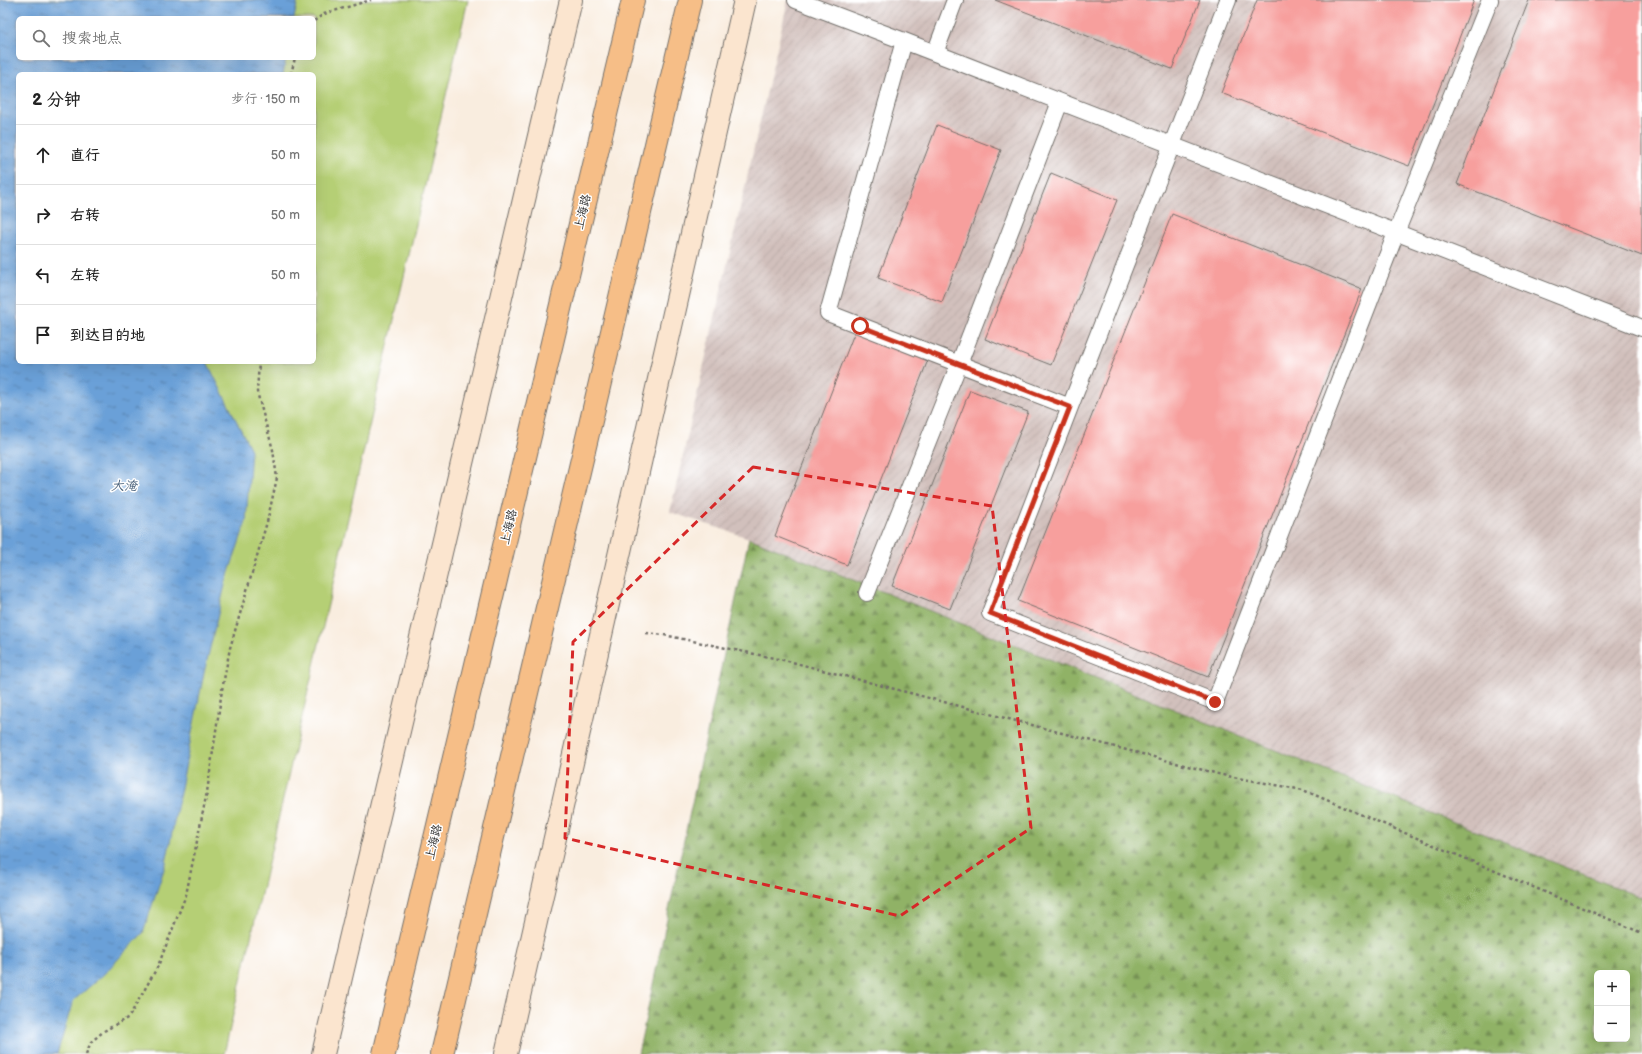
<!DOCTYPE html>
<html lang="zh">
<meta charset="utf-8">
<style>
:root{--surface:#fff;--page:#f2f2f2;--text:#222;--muted:#767676;--line:#e0e0e0}
body{margin:0;font-family:"Balsamiq Sans","LXGW WenKai TC",sans-serif;background:var(--page);color:var(--text)}
.controls{position:absolute;right:12px;bottom:12px;display:grid;overflow:hidden;border-radius:6px;box-shadow:0 4px 16px #0002}
.controls button{width:36px;height:36px;display:grid;place-items:center;padding:0;border:0;border-bottom:1px solid var(--line);background:var(--surface);color:var(--text);font:20px sans-serif}
.stop{position:absolute;width:12px;height:12px;margin:-9px;border:3px solid #c8321e;border-radius:50%;background:#fff}
.stop.end{background:#c8321e;border-color:#fff;box-shadow:0 1px 4px #0008}
.list{margin:0;padding:0;list-style:none}
h2{display:flex;justify-content:space-between;align-items:center;height:52px;margin:0;padding:0 16px;font-size:17px}
h2 small{font-size:13px;font-weight:400;color:var(--muted)}
.list li{display:grid;grid-template-columns:26px 1fr auto;gap:12px;align-items:center;box-sizing:border-box;height:60px;padding:0 16px;border-top:1px solid var(--line)}
.list b{display:block;font-size:15px;white-space:nowrap}
.list em{font-size:13px;font-style:normal;color:var(--muted)}
.icon{flex:none;width:22px;height:22px;fill:none;stroke:currentColor;stroke-width:2;stroke-linecap:round;stroke-linejoin:round}
.map{position:relative;flex:none;width:1642px;height:1054px;overflow:hidden}
.search{position:absolute;background:var(--surface);box-shadow:0 4px 16px #0002;left:16px;top:16px;width:300px;height:44px;display:flex;align-items:center;gap:10px;box-sizing:border-box;padding:0 14px;border-radius:6px;color:var(--muted);font-size:15px}
.panel{position:absolute;background:var(--surface);box-shadow:0 4px 16px #0002;left:16px;top:72px;width:300px;height:292px;border-radius:6px}
.map>svg:first-child{display:block}
.industrial{fill:url(#industrial-furrows)}
.green{fill:#b5cf75;stroke:#707d50;fill-rule:evenodd}
.forest{fill:url(#forest-firs);stroke:#5e6e48;fill-rule:evenodd}
.water{fill:url(#water-ripples);stroke:#4b6682}
.building{fill:#f79f9d}
.lines{fill:none;stroke-linecap:round;stroke-linejoin:round}
.lane-casing{stroke:#736f6a;stroke-width:18}
.secondary-casing{stroke:#736f6a;stroke-width:24}
.highway-casing{stroke:#736f6a;stroke-width:24}
.path{stroke:#736f6a;stroke-width:2.5;stroke-dasharray:3 3;stroke-linecap:butt}
.lane{stroke:#fff;stroke-width:16}
.secondary{stroke:#fbe5cf;stroke-width:22}
.highway{stroke:#f6be87;stroke-width:22}
.route{stroke:#c8321e;stroke-width:5}
.marked{fill:none;stroke:#d62828;stroke-width:3;stroke-dasharray:8 5;stroke-linejoin:round}
.labels{text-anchor:middle;dominant-baseline:central;stroke-width:3;stroke-linejoin:round;paint-order:stroke}
.street-label{font-size:12px;fill:#2b2b2b;stroke:#fff}
.water-label{font-size:13px;font-style:italic;fill:#486079;stroke:#fff}
</style>
<div class="map">
<svg width="1642" height="1054" viewBox="0 0 1642 1054">
<defs>
<pattern id="industrial-furrows" width="10" height="10" patternUnits="userSpaceOnUse"><rect width="10" height="10" fill="#d1c0bc"/><path d="M-1 1l2-2M0 10L10 0M9 11l2-2" fill="none" stroke="#b4a5a2"/></pattern>
<pattern id="forest-firs" width="22" height="20" patternUnits="userSpaceOnUse"><rect width="22" height="20" fill="#90b266"/><path d="M5 1l3.5 6h-7zM16 11l3.5 6h-7z" fill="#769154"/></pattern>
<pattern id="water-ripples" width="26" height="14" patternUnits="userSpaceOnUse"><rect width="26" height="14" fill="#6ba0d8"/><path d="M2 4q2-2 4 0t4 0M15 11q2-2 4 0t4 0" fill="none" stroke="#5883af"/></pattern>
</defs>
<rect width="100%" height="100%" fill="#fff"/>
<filter id="ink" filterUnits="userSpaceOnUse"><feTurbulence type="fractalNoise" baseFrequency=".025" numOctaves="2"/><feDisplacementMap in="SourceGraphic" scale="8" xChannelSelector="R" yChannelSelector="G"/><feConvolveMatrix kernelMatrix="1 2 1 2 8 2 1 2 1" color-interpolation-filters="sRGB"/></filter>
<filter id="wash" filterUnits="userSpaceOnUse"><feTurbulence type="fractalNoise" baseFrequency=".012" numOctaves="4" result="noise"/><feDisplacementMap in="SourceGraphic" scale="16" xChannelSelector="R" yChannelSelector="G"/><feGaussianBlur stdDeviation="0.9" result="paint"/><feColorMatrix in="noise" values="0 0 0 0 0 0 0 0 0 0 0 0 0 0 0 0 0 1.4 0 .05"/><feComposite in="paint" operator="in"/></filter>
<g filter="url(#wash)">
<rect width="100%" height="100%" fill="#f9eddf"/>
<path class="industrial" d="M788 0H1642V898L749 538 670 512Z"/>
<path class="green" d="M0 0H468L224 1054H0ZM18 18H314V58H18ZM18 74H314V362H18Z"/>
<path class="forest" d="M749 538 1642 898V1054H638ZM1597 973H1627V1039H1597Z"/>
<path class="water" d="M0 0H298L294 18H18V58H286L283 74H18V362H207L251 450 246 522 226 581 204 673 166 863 143 933 104 974 73 1001 57 1054H0Z"/>
<g id="blocks">
<path class="building" d="M995 0H1200L1172 69Z
M1257 0H1474L1409 166 1221 93Z
M1529 0H1642V256L1457 184Z
M937 125 1001 150 942 302 878 278Z
M1051 173 1117 200 1051 365 985 339Z
M1172 214 1362 289 1208 677 1018 601Z
M855 331 928 360 847 565 775 536Z
M970 390 1028 412 950 609 892 586Z"/>
</g>
</g>
<g filter="url(#ink)">
<use href="#blocks" fill-opacity="0" stroke="#736f6a" stroke-width="1"/>
<g class="lines">
<g class="lane-casing">
<path id="lane" d="M796 0 904 41 1642 328
M1228 0 990 613 1215 702 1396 233 1490 0
M904 41 828 313 1070 407
M935 53 955 0
M867 593 959 364 1060 102"/>
</g>
<g class="secondary-casing">
<path id="secondary" d="M323 1054 571 0
M506 1054 745 0"/>
</g>
<g class="highway-casing">
<path id="highway" d="M384 1054 633 0
M442 1054 690 0"/>
</g>
<path class="path" d="M314 21 324 14 371 0
M291 74 295 58
M646 633 664 635 788 661 1222 775 1303 790 1642 933
M86 1054 91 1042 104 1031 129 1017 158 966 186 895 207 792 222 690 230 648 267 522 277 478 273 450 257 392 259 362"/>
<use href="#lane" class="lane"/>
<use href="#secondary" class="secondary"/>
<use href="#highway" class="highway"/>
</g>
</g>
<g class="lines" filter="url(#ink)">
<path class="route" d="M860 326 1070 407 990 613 1215 702"/>
</g>
<path class="marked" d="M753 467 992 506 1031 828 900 916 565 838 573 642Z"/>
<g class="labels">
<g class="street-label">
<text transform="translate(583 212) rotate(-77)">上海路</text>
<text transform="translate(509 527) rotate(-77)">上海路</text>
<text transform="translate(434 842) rotate(-77)">上海路</text>
</g>
<g class="water-label">
<text x="124" y="486">大淹</text>
</g>
</g>
</svg>
<div class="controls">
<button>+</button>
<button>−</button>
</div>
<div class="stop" style="left:860px;top:326px"></div>
<div class="stop end" style="left:1215px;top:702px"></div>
<div class="search"><svg class="icon" aria-label="search" viewBox="0 0 24 24"><circle cx="10" cy="10" r="6"/><path d="M15 15l6 6"/></svg>搜索地点</div>
<section class="panel">
<h2>2 分钟<small>步行 · 150 m</small></h2>
<ul class="list">
<li><svg class="icon" aria-label="ahead" viewBox="0 0 24 24"><path d="M12 20V5M6 11l6-6 6 6"/></svg><div><b>直行</b></div><em>50 m</em></li>
<li><svg class="icon" aria-label="right" viewBox="0 0 24 24"><path d="M7 20v-9h11M14 6l5 5-5 5"/></svg><div><b>右转</b></div><em>50 m</em></li>
<li><svg class="icon" aria-label="left" viewBox="0 0 24 24"><path d="M17 20v-9H6M10 6l-5 5 5 5"/></svg><div><b>左转</b></div><em>50 m</em></li>
<li><svg class="icon" aria-label="arrive" viewBox="0 0 24 24"><path d="M6 21V4h12l-3 4 3 4H6"/></svg><div><b>到达目的地</b></div></li>
</ul>
</section>
</div>
